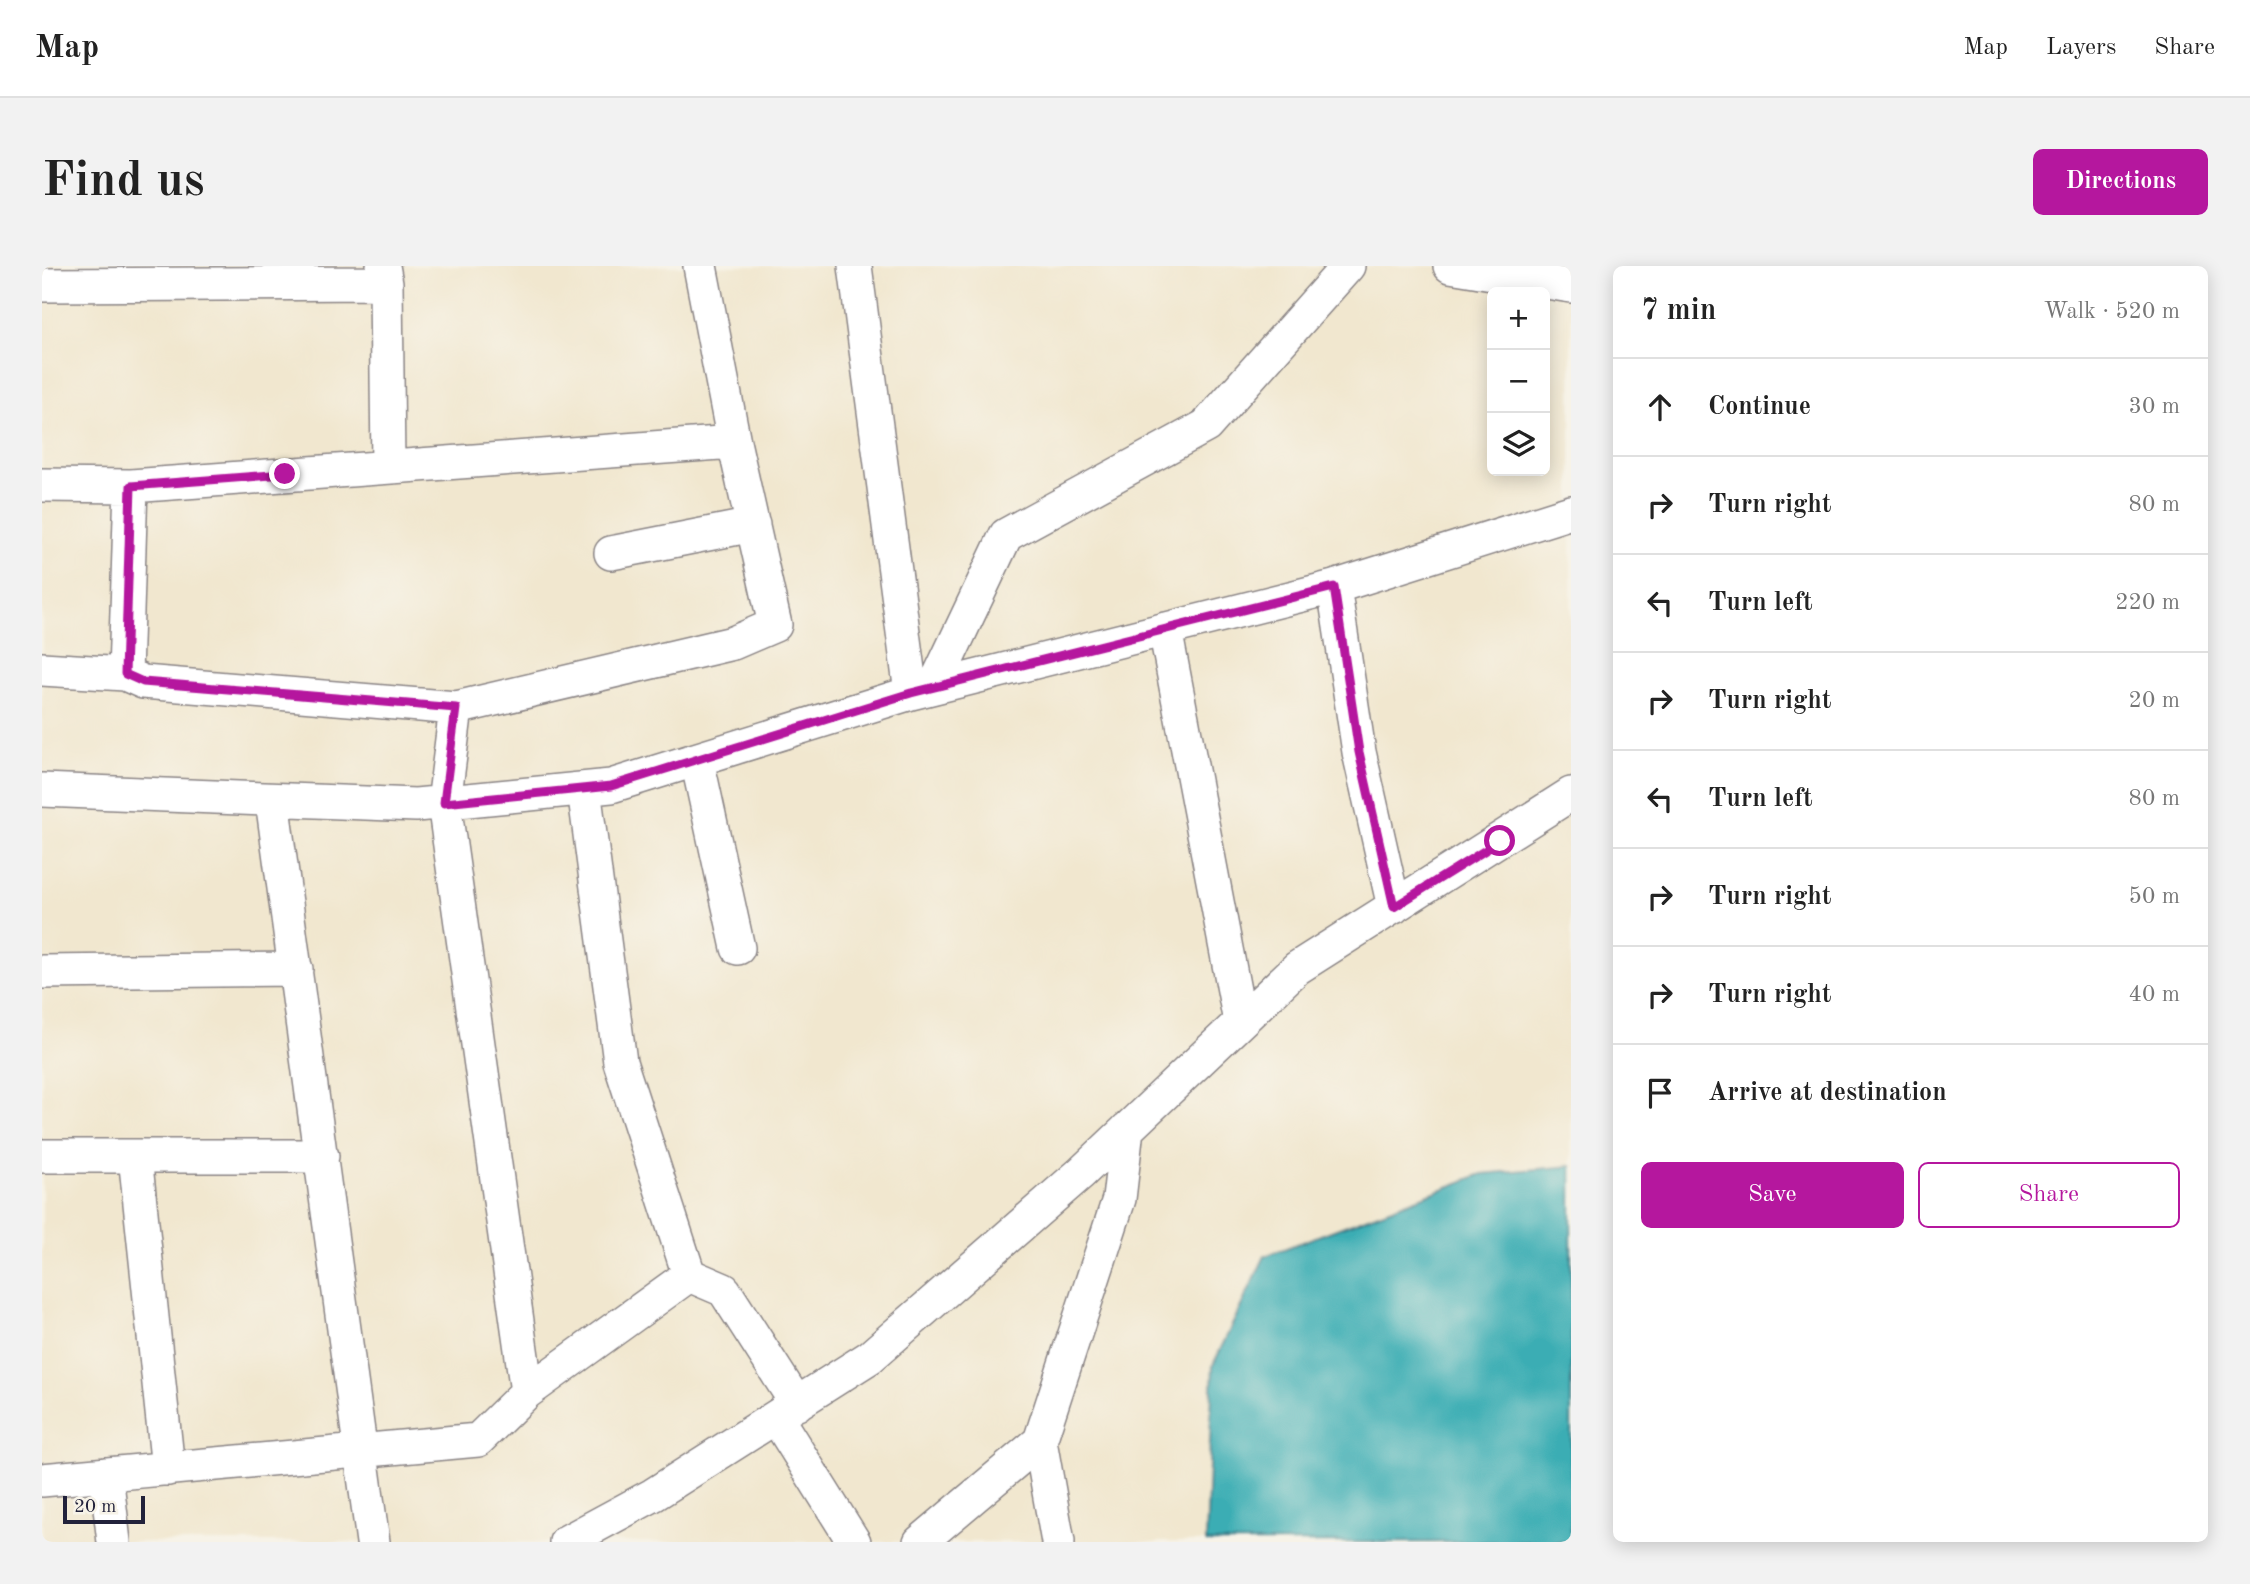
<!DOCTYPE html>
<meta charset="utf-8">
<style>
:root{--surface:#fff;--page:#f2f2f2;--text:#222;--muted:#767676;--line:#e0e0e0;--accent:#b5179e}
body{margin:0;font-family:"Old Standard TT",serif;background:var(--page);color:var(--text)}
.controls{position:absolute;right:21px;top:21px;display:grid;overflow:hidden;border-radius:10px;box-shadow:0 4px 18px #0003}
.controls button{width:63px;height:63px;display:grid;place-items:center;padding:0;border:0;border-bottom:2px solid var(--line);background:var(--surface);color:var(--text);font:35px sans-serif}
.scale{position:absolute;left:21px;bottom:18px;width:82px;box-sizing:border-box;padding-left:7px;border:4px solid #22223b;border-top:0;font-size:19px;line-height:24px;white-space:nowrap;color:#22223b;-webkit-text-stroke:5px #f7f3e8;paint-order:stroke}
.stop{position:absolute;width:21px;height:21px;margin:-16px;border:5px solid #b5179e;border-radius:50%;background:#fff}
.stop.end{background:#b5179e;border-color:#fff;box-shadow:0 2px 7px #0008}
.list{margin:0;padding:0;list-style:none}
h2{display:flex;justify-content:space-between;align-items:center;height:91px;margin:0;padding:0 28px;font-size:30px}
h2 small{font-size:23px;font-weight:400;color:var(--muted)}
.list li{display:grid;grid-template-columns:46px 1fr auto;gap:21px;align-items:center;box-sizing:border-box;height:98px;padding:0 28px;border-top:2px solid var(--line)}
.list b{display:block;font-size:26px;white-space:nowrap}
.list em{font-size:23px;font-style:normal;color:var(--muted)}
.actions{display:flex;gap:14px;padding:21px 28px}
.actions a{flex:1;padding:16px 0;border:2px solid var(--accent);border-radius:10px;text-align:center;font-size:24px;color:var(--accent)}
.actions .main{background:var(--accent);color:#fff}
.icon{flex:none;width:38px;height:38px;fill:none;stroke:currentColor;stroke-width:2;stroke-linecap:round;stroke-linejoin:round}
.map{position:relative;flex:none;width:1529px;height:1276px;overflow:hidden;border-radius:10px}
header{display:flex;align-items:center;gap:42px;box-sizing:border-box;height:98px;padding:0 35px;background:var(--surface);border-bottom:2px solid var(--line)}
header strong{font-size:33px}
nav{display:flex;gap:38px;margin-inline-start:auto;font-size:24px}
.intro{display:flex;align-items:center;justify-content:space-between;box-sizing:border-box;height:168px;padding:0 42px}
h1{margin:0;font-size:49px}
.button{padding:18px 32px;border-radius:10px;background:var(--accent);color:#fff;font-size:24px;font-weight:700}
main{display:flex;gap:42px;padding:0 42px}
aside{flex:1;background:var(--surface);border-radius:10px;box-shadow:0 4px 18px #0003}
.map>svg:first-child{display:block}
.water{fill:#3badb4;stroke:#2e6878;stroke-width:2}
.lines{fill:none;stroke-linecap:round;stroke-linejoin:round}
.street-casing{stroke:#8a8485;stroke-width:36}
.street{stroke:#fff;stroke-width:33}
.route{stroke:#b5179e;stroke-width:9}
</style>
<header>
<strong>Map</strong>
<nav><a>Map</a><a>Layers</a><a>Share</a></nav>
</header>
<div class="intro"><h1>Find us</h1><a class="button">Directions</a></div>
<main>
<div class="map">
<svg width="1529" height="1276" viewBox="0 0 1529 1276">
<rect width="100%" height="100%" fill="#f7f3e8"/>
<filter id="ink" filterUnits="userSpaceOnUse"><feTurbulence type="fractalNoise" baseFrequency=".0143" numOctaves="2"/><feDisplacementMap in="SourceGraphic" scale="14" xChannelSelector="R" yChannelSelector="G"/><feConvolveMatrix kernelMatrix="1 2 1 2 8 2 1 2 1" color-interpolation-filters="sRGB"/></filter>
<filter id="wash" filterUnits="userSpaceOnUse"><feTurbulence type="fractalNoise" baseFrequency=".00686" numOctaves="4" result="noise"/><feDisplacementMap in="SourceGraphic" scale="28" xChannelSelector="R" yChannelSelector="G"/><feGaussianBlur stdDeviation="1.57" result="paint"/><feColorMatrix in="noise" values="0 0 0 0 0 0 0 0 0 0 0 0 0 0 0 0 0 1.4 0 .05"/><feComposite in="paint" operator="in"/></filter>
<g filter="url(#wash)">
<rect width="100%" height="100%" fill="#f1e7cf"/>
<path class="water" d="M1529 900V1276H1164L1171 1099 1223 990 1440 908Z"/>
</g>
<g filter="url(#ink)">
<g class="lines">
<g class="street-casing">
<path id="street" d="M813 0 869 427 1292 321 1529 246
M1408 0 1529 20
M344 17 346 201
M0 19 344 17 341 0
M0 219 89 220 692 176
M569 287 711 259
M1292 321 1317 486 1352 641
M1123 363 1198 756
M0 403 83 408 101 416 414 442 691 377 733 359 692 176 658 0
M83 408 89 220
M892 421 964 269 1164 160 1306 0
M414 442 402 537 485 1126 647 1009
M655 494 696 682
M542 523 578 796 647 1009 682 1024 755 1138
M0 524 374 539 569 520 869 427
M230 534 331 1276
M0 706 254 703
M0 890H280
M93 890 126 1203
M734 1151 812 1276
M64 1208 72 1276
M0 1214 436 1174 485 1126
M524 1276 611 1229 828 1091 1039 907 1255 702 1529 528
M878 1276 998 1175
M1016 1276 998 1175 1077 933 1085 863"/>
</g>
<use href="#street" class="street"/>
</g>
</g>
<g class="lines" filter="url(#ink)">
<path class="route" d="M243 208 89 220 83 408 101 416 414 442 402 537 569 520 869 427 1292 321 1317 486 1352 641 1458 575"/>
</g>
</svg>
<div class="controls">
<button>+</button>
<button>−</button>
<button><svg class="icon" aria-label="layers" viewBox="0 0 24 24"><path d="M12 4l9 5-9 5-9-5zM3 14l9 5 9-5"/></svg></button>
</div>
<div class="scale">20 m</div>
<div class="stop" style="left:1458px;top:575px"></div>
<div class="stop end" style="left:243px;top:208px"></div>
</div>
<aside>
<h2>7 min<small>Walk · 520 m</small></h2>
<ul class="list">
<li><svg class="icon" aria-label="ahead" viewBox="0 0 24 24"><path d="M12 20V5M6 11l6-6 6 6"/></svg><div><b>Continue</b></div><em>30 m</em></li>
<li><svg class="icon" aria-label="right" viewBox="0 0 24 24"><path d="M7 20v-9h11M14 6l5 5-5 5"/></svg><div><b>Turn right</b></div><em>80 m</em></li>
<li><svg class="icon" aria-label="left" viewBox="0 0 24 24"><path d="M17 20v-9H6M10 6l-5 5 5 5"/></svg><div><b>Turn left</b></div><em>220 m</em></li>
<li><svg class="icon" aria-label="right" viewBox="0 0 24 24"><path d="M7 20v-9h11M14 6l5 5-5 5"/></svg><div><b>Turn right</b></div><em>20 m</em></li>
<li><svg class="icon" aria-label="left" viewBox="0 0 24 24"><path d="M17 20v-9H6M10 6l-5 5 5 5"/></svg><div><b>Turn left</b></div><em>80 m</em></li>
<li><svg class="icon" aria-label="right" viewBox="0 0 24 24"><path d="M7 20v-9h11M14 6l5 5-5 5"/></svg><div><b>Turn right</b></div><em>50 m</em></li>
<li><svg class="icon" aria-label="right" viewBox="0 0 24 24"><path d="M7 20v-9h11M14 6l5 5-5 5"/></svg><div><b>Turn right</b></div><em>40 m</em></li>
<li><svg class="icon" aria-label="arrive" viewBox="0 0 24 24"><path d="M6 21V4h12l-3 4 3 4H6"/></svg><div><b>Arrive at destination</b></div></li>
</ul>
<div class="actions"><a class="main">Save</a><a>Share</a></div>
</aside>
</main>
